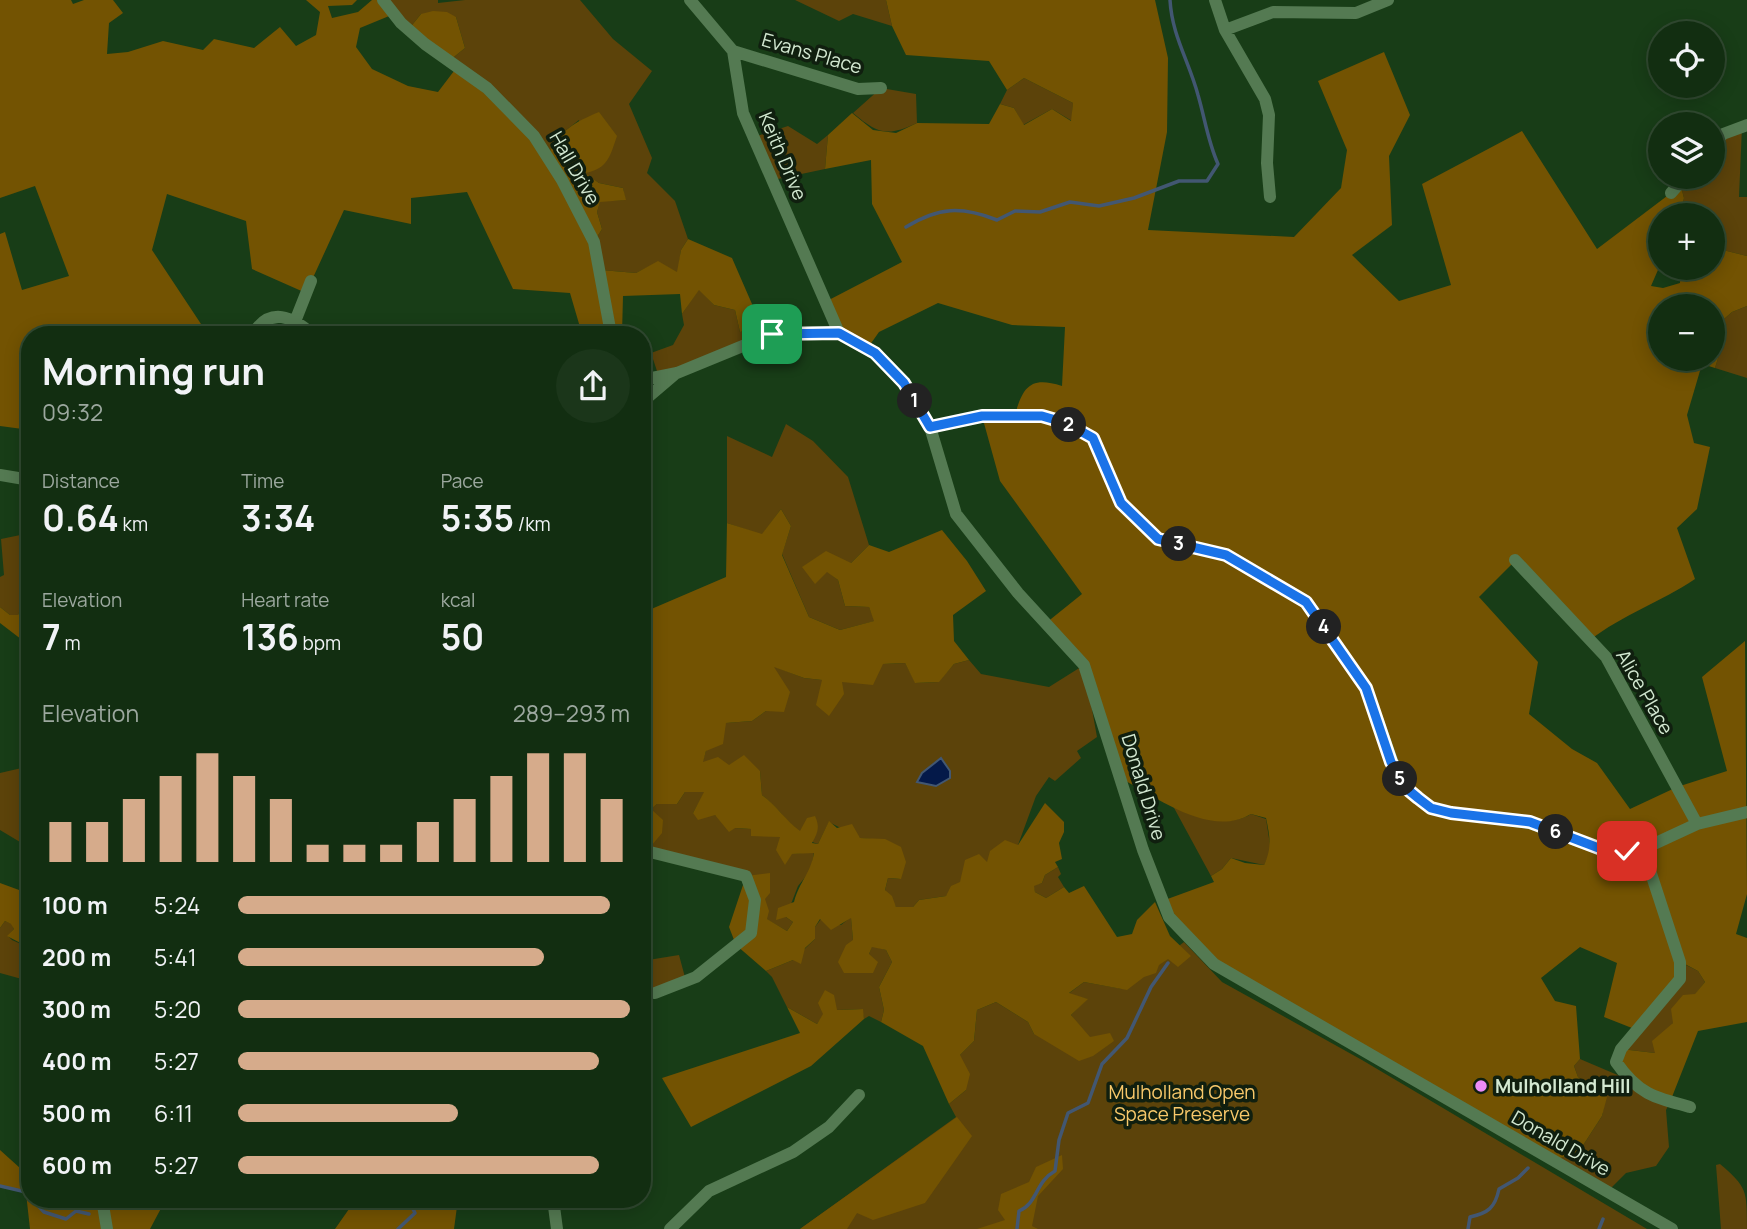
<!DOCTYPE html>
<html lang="en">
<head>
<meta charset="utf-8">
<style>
	body { margin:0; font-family:Manrope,sans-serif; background:#1b361a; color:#f1f3f6; height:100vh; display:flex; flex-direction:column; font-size:26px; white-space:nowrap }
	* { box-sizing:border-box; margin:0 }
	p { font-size:23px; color:#9ca89f }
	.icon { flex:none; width:38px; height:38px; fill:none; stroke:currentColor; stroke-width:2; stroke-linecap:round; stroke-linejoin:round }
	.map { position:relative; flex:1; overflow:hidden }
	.sheet { position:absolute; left:21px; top:326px; width:630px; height:882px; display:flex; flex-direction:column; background:#122e11; border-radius:28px; box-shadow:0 4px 18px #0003,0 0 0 2px #314a31 }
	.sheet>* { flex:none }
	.controls { position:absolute; left:1648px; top:21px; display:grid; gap:14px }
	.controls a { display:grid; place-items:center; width:77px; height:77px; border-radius:50%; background:#122e11; box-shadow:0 4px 18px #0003,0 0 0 2px #314a31; font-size:35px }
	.pin { position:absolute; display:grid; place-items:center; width:60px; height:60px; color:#fff; margin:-30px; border-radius:14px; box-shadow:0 4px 10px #0006 }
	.km { position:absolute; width:35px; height:35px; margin:-18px; border-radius:50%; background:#222; color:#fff; font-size:19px; line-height:35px; text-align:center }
	.round { display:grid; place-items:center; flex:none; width:74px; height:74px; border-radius:37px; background:#1b361a }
	.overview { display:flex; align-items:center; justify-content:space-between; height:119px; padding:0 21px }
	h1 { font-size:38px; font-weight:700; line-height:52px }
	.metrics { display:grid; grid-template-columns:repeat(3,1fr); gap:10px; height:119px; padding:7px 21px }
	.metrics div { display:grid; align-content:center }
	.metrics b { font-size:35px; font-weight:700 }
	.metrics small { font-size:19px; font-weight:400 }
	.metrics p { font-size:19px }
	.chart { height:196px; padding:14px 21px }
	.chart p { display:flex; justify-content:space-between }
	.chart svg { width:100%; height:126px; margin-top:7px; stroke:#d6ab8b; stroke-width:6 }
	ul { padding:0 21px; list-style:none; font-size:23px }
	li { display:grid; grid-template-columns:112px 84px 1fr; align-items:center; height:52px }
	li i { height:18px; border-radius:9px; background:#d6ab8b }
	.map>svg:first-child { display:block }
	.green { fill:#5c430a }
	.forest { fill:#735302; fill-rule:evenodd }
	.water { fill:#041949; stroke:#425772; stroke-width:2 }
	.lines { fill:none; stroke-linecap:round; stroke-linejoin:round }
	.stream { stroke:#425772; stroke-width:3.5 }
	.minor { stroke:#547a52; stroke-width:12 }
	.route-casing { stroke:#fff; stroke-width:14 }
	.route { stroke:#1a73e8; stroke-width:9 }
	.poi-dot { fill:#ed8cf9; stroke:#101f0f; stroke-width:2.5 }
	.labels { text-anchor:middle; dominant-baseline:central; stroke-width:7; stroke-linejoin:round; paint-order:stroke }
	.street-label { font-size:19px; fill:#d3e8d1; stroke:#101f0f }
	.poi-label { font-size:19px; font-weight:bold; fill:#d3e8d1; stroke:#101f0f; text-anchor:start }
	.park-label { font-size:19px; fill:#f8c86a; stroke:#101f0f }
</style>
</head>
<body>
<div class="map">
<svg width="1747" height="1229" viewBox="0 0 1747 1229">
	<rect width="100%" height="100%" fill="#183d17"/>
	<path class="green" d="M383 0H438V3L465 0H580L613 39 652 71 629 104 652 158 647 173 675 201 688 239 681 250 678 273 658 262 636 273 601 270 594 242 602 229 597 212 600 201 625 200 623 188 599 183 584 173 579 120 555 139 548 157 449 61 465 48 456 17 421 14 408 30Z
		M795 0H886L892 26 853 14 839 21Z
		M1024 78 1073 103 1072 121 1052 109 1023 125 1014 108 1000 104 1007 90Z
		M881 88 916 94 917 123C887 137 878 134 853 113Z
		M788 126 817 144 828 135 825 169 773 180 754 137Z
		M1742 127 1739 197H1747V256L1719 249 1713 251V215H1680L1684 198 1680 183 1685 177H1713V145Z
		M699 289 714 305 735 310 740 332 762 327 772 334 659 377 651 353 673 345 684 325 682 314Z
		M1747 306V378L1715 368 1723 342 1716 326 1732 312Z
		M786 424 813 441 848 477 869 545 851 563 827 571 838 580 845 606 869 607 875 621 840 630 809 617 782 554 791 526 781 509 762 535 727 523V436L772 457Z
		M30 533V598L24 601 18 615H10L0 607V577L4 575 1 539Z
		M969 660 981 674 1049 687 1084 665 1097 737 1077 751 1081 758 1055 781 1049 777 1036 796 1018 845 987 862 946 896 919 900 913 907H896L885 890 888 878 900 879 872 839 860 838 829 822 818 844C798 839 780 808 762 795L760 771 702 763 706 751 725 723 752 721 766 711 773 666 804 678 841 682 882 664 905 663 916 683 938 682 954 664Z
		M26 767 30 768V848L0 830V773Z
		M685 792H705L693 813 715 815 735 828 751 829V836H780L785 864 791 854 814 852 811 870 798 886 786 917 793 922 787 931 766 919 746 876 647 851 650 809 657 804H677Z
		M1173 806C1197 817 1228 828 1251 814L1266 819 1271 851 1264 865 1231 858 1222 869 1211 876Z
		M1058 867 1061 874 1058 877 1064 887 1046 898 1035 892 1033 885 1042 883 1045 875Z
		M851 917 853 940 869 954 872 946 886 950 892 962 879 987 884 1010 881 1022 869 1016 864 1019 862 1009 837 1010 824 1014 817 1024 787 1007 772 977 766 971 793 960 815 939V927L821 919 841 925Z
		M5 921 12 924 14 929 8 936 12 940 30 948V957L24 955 23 972 29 981 0 973V928Z
		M1184 942 1222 982 1362 1060 1647 1229H800L956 1117 949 1104 966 1090 958 1057 974 1041 977 1010 996 1002 1028 1022 1034 1034 1077 1024 1071 1015 1087 999 1068 994 1084 982 1123 989Z
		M679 955 686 981 655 993 642 1011V961Z
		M1680 962 1698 971 1705 982 1673 1023 1655 1053 1621 1049Z
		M1580 1059 1627 1079 1670 1102 1666 1110 1669 1147 1656 1166 1626 1173 1607 1192 1554 1161 1580 1150 1602 1116 1606 1096 1578 1077 1574 1066Z
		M1720 1164C1747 1187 1747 1190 1747 1229H1721L1716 1165Z"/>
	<path class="forest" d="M0 0H71L73 4 84 0H113L123 13 109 23 107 54 128 52 163 41 203 50 214 39 254 48 280 27 296 46 316 35 320 12 306 0H357L352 5 328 6 332 18 358 12 372 0H383L394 14 360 28 356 47 372 69 408 86 438 92 457 67 548 156C558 131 575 122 599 112L617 136C610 156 608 169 585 173L599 183 623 188 626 200 600 202 597 212 602 229 594 242 601 270 636 273 658 261 677 272 681 250 688 239 732 258 762 327 740 332 735 310 714 305 699 290 682 314 680 294 623 296 622 334H582L570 293 513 289 467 192 411 198V224L344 210 306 293 252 269 246 221 167 194 152 250 203 327 192 334H30V430L0 426V234L5 232 22 290 69 276 35 186 0 198Z
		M886 0H1155L1168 58 1167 132 1148 230 1294 237 1341 188 1347 150 1318 81 1384 52 1410 115 1389 156 1392 225 1352 255 1399 301 1451 285 1422 184 1522 131 1597 249 1671 193 1680 183 1684 198 1680 215H1661V263L1651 286 1663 288 1680 283 1681 268H1713V251L1719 249 1747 256V306L1732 312 1716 326 1723 342 1715 368 1702 364 1687 415 1694 443 1710 447 1697 509 1677 528 1695 579C1661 602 1622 615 1590 640L1516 560 1479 597 1538 662 1529 714 1572 749 1597 763 1630 809 1677 787 1727 771 1702 677 1745 641 1747 894 1736 934 1747 938V1022L1698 1031 1670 1102 1648 1096 1616 1062 1621 1049 1655 1053 1652 1041 1673 1023 1671 1009 1683 995 1695 994 1705 982 1698 971 1681 962 1680 979 1637 1030 1604 1017 1617 963 1580 947 1541 978 1555 1001 1576 1006 1580 1059 1574 1066 1578 1077 1607 1097 1602 1116 1580 1150 1554 1161 1214 964 1162 901 1214 882 1211 876 1222 869 1231 858 1245 863 1264 865C1272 848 1270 837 1266 818L1251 814C1211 838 1159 799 1122 779L1084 665 1046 623 1082 594 1000 481 982 416 1015 415C1023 386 1031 376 1062 386L1065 327 1012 325 938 303 879 332 867 349 839 333 825 302 902 262 872 204 871 160 825 169 828 135 852 113 873 130 896 133 917 123 989 124 1000 104 1014 108 1024 125 1052 109 1071 121 1073 103 1024 78 1007 90 989 61 906 55 892 26ZM1661 306H1713V359H1661Z
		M433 11 447 12 456 17 465 48 449 61 408 30 421 14Z
		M781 509 791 526 782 555 809 617 840 630 874 621 869 607 845 606 838 580 827 572 815 584 802 567 826 551 851 563 869 545 889 552 942 530 967 561 986 591 953 615 954 641 969 660 954 664 939 682 915 683 905 663 883 664 873 685 842 682 844 694 829 716 816 705 822 680 804 678 774 667 790 692 784 712 766 711 752 721 726 723 723 744 706 751 703 762 718 757 729 765 744 755 760 771 762 795C777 806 786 821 800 831L807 818 815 816C820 827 818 833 812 843L818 844 829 821 837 828 852 824 860 838 885 839 901 847 906 862 901 879 888 878 885 890 892 896 896 907H913L919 900 946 896 951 886 960 882 965 860 979 854 987 862 990 851 1005 840 1018 845 1045 803 1064 822V832L1059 843 1062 859 1055 862 1058 867 1045 875 1042 883 1034 886 1035 892 1046 898 1064 887 1069 893 1084 886 1117 937 1132 934 1137 920 1155 902 1170 936 1191 956 1178 967 1168 959 1159 965 1156 973 1144 977 1127 990 1084 982 1069 993 1088 999 1071 1015 1090 1037 1110 1033 1114 1041 1093 1056 1079 1061 1034 1034 1028 1022 996 1002 977 1010 974 1041 960 1055 970 1074 966 1090 949 1104 923 1046 881 1022 884 1010 879 987 892 962 886 950 872 947 869 954 878 962 873 973H844L838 962 846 945 853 940 851 918 831 930 820 919 815 927V939L805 948 801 964 793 960 766 971 736 945 729 927 746 876 770 873V893L765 899 769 911 767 919 787 931 793 922 786 917 776 920 778 908 794 902C800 880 810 875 814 853L792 854 785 865 776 850 780 837 751 836V829L735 828 729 832 715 815 698 820 693 813 704 792H685L677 804H657L651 809 663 820 662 833 647 851 642 850V613L726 577 727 523 762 534Z
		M30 598V646L0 623V607L10 615H18L24 601Z
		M0 883 30 894V948L7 936 14 929 11 924 5 921 0 928Z
		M825 990 834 995 837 1010 863 1009 864 1019 811 1066 691 1127 662 1078 800 1033 787 1007 817 1024 823 1014 818 1003Z
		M957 1117 972 1136 925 1203 873 1220 857 1213 847 1229H800Z
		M0 1150 30 1177V1199L112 1205 121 1199H166L150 1229H30L26 1193 0 1187Z
		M1062 1155 1063 1169 1038 1196 1032 1226 1038 1229H977L1005 1220 998 1210 1001 1194 1029 1182 1036 1167Z
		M356 1199H458L454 1229H335Z"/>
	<path class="water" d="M941 758 950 771V778L936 786 917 782 922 773Z"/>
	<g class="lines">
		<path class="stream" d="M906 227C939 207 961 206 997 220L1015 211 1040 212 1070 202 1099 206 1134 198 1179 181H1207L1218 164C1208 142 1205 119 1198 95 1189 61 1172 36 1170 0
			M0 1186 26 1192 30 1197
			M32 1199 44 1212 66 1219 76 1211 89 1214
			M398 1229 415 1213 408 1199
			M1017 1229 1019 1211C1038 1203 1035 1182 1055 1171L1059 1140 1068 1113 1088 1103 1102 1064 1127 1038 1151 987 1168 963
			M1468 1229 1470 1217C1488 1213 1495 1208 1499 1189L1518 1178 1528 1168
			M1599 1229 1603 1219"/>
		<path class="minor" d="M383 0 401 23 425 44 487 88 534 136 562 180 594 242 611 334
			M690 0 733 51 743 113 839 333
			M1215 0 1225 30 1265 99 1269 115 1267 163 1270 197
			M1225 30 1273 12 1356 13 1388 0
			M733 51 858 89 881 88
			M1713 145 1723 134 1747 125
			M1671 193 1685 177
			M296 319 311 281
			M253 334C270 306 293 317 312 334
			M642 380 677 373 772 334 839 333 875 353 904 383 930 427 956 514 1018 593 1084 665 1143 850 1169 917 1214 964 1672 1229
			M647 398 674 375
			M930 427 982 416H1042L1066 423 1093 438 1121 503 1158 539 1226 555 1306 602 1366 688 1398 777 1406 788 1431 808 1451 813 1530 823 1603 850 1627 851 1643 849 1697 824 1747 812
			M0 475 30 480
			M1515 560 1606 657 1697 824
			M1643 849 1680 962V979L1621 1049 1616 1062C1638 1094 1655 1098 1690 1107
			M642 850 746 876 755 900 751 933 696 977 655 993
			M27 1043 30 1047
			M102 1199 107 1229
			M553 1199 557 1229
			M670 1229 709 1191 793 1152 829 1127 859 1095"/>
	</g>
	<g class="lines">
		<defs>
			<path id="route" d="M772 334 839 333 875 353 904 383 930 427 982 416H1042L1066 423 1093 438 1121 503 1158 539 1226 555 1306 602 1366 688 1391 762 1406 788 1418 798 1431 808 1451 813 1530 822 1604 850 1627 851"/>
		</defs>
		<use href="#route" class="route-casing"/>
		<use href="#route" class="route"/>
	</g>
	<circle class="poi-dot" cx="1481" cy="1086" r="7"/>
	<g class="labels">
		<g class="street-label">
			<text transform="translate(812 53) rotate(16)">Evans Place</text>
			<text transform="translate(783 156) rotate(67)">Keith Drive</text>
			<text transform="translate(575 168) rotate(60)">Hall Drive</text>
			<text transform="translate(1645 692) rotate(60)">Alice Place</text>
			<text transform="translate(1144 787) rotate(73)">Donald Drive</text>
			<text transform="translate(1561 1143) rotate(30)">Donald Drive</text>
		</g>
		<g class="poi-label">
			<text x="1495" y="1086">Mulholland Hill</text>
		</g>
		<g class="park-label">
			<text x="1182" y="1092">Mulholland Open<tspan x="1182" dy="22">Space Preserve</tspan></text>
		</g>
	</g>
</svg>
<div class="controls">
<a><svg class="icon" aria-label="locate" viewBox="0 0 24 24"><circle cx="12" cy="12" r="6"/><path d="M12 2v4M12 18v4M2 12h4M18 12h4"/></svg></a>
<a><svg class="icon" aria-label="layers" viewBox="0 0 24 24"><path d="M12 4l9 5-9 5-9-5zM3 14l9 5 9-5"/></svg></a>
<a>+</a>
<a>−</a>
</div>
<div class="pin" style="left:772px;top:334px;background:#1e9e55"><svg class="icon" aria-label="arrive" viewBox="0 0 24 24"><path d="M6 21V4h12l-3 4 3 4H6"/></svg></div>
<div class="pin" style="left:1627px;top:851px;background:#d93025"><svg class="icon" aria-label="check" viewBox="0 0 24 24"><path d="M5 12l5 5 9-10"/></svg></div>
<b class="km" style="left:915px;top:401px">1</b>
<b class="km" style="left:1069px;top:425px">2</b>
<b class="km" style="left:1179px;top:544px">3</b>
<b class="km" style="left:1324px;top:627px">4</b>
<b class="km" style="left:1400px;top:779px">5</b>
<b class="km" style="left:1556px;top:832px">6</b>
<section class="sheet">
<div class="overview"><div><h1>Morning run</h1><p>09:32</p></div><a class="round"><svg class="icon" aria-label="share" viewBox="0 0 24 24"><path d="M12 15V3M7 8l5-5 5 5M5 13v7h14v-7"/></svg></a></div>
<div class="metrics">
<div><p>Distance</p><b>0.64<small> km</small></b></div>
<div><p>Time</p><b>3:34</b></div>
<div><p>Pace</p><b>5:35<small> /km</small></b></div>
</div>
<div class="metrics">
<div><p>Elevation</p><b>7<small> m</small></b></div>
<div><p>Heart rate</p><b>136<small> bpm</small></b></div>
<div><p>kcal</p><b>50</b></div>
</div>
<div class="chart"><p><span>Elevation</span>289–293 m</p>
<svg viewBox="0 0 160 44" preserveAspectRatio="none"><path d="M5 44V30M15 44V30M25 44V22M35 44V14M45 44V6M55 44V14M65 44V22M75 44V38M85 44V38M95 44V38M105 44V30M115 44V22M125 44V14M135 44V6M145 44V6M155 44V22"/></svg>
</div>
<ul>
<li><b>100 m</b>5:24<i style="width:95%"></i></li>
<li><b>200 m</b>5:41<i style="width:78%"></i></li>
<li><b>300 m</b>5:20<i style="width:100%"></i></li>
<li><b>400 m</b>5:27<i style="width:92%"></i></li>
<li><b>500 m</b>6:11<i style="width:56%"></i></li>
<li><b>600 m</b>5:27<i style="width:92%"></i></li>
</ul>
</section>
</div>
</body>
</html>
